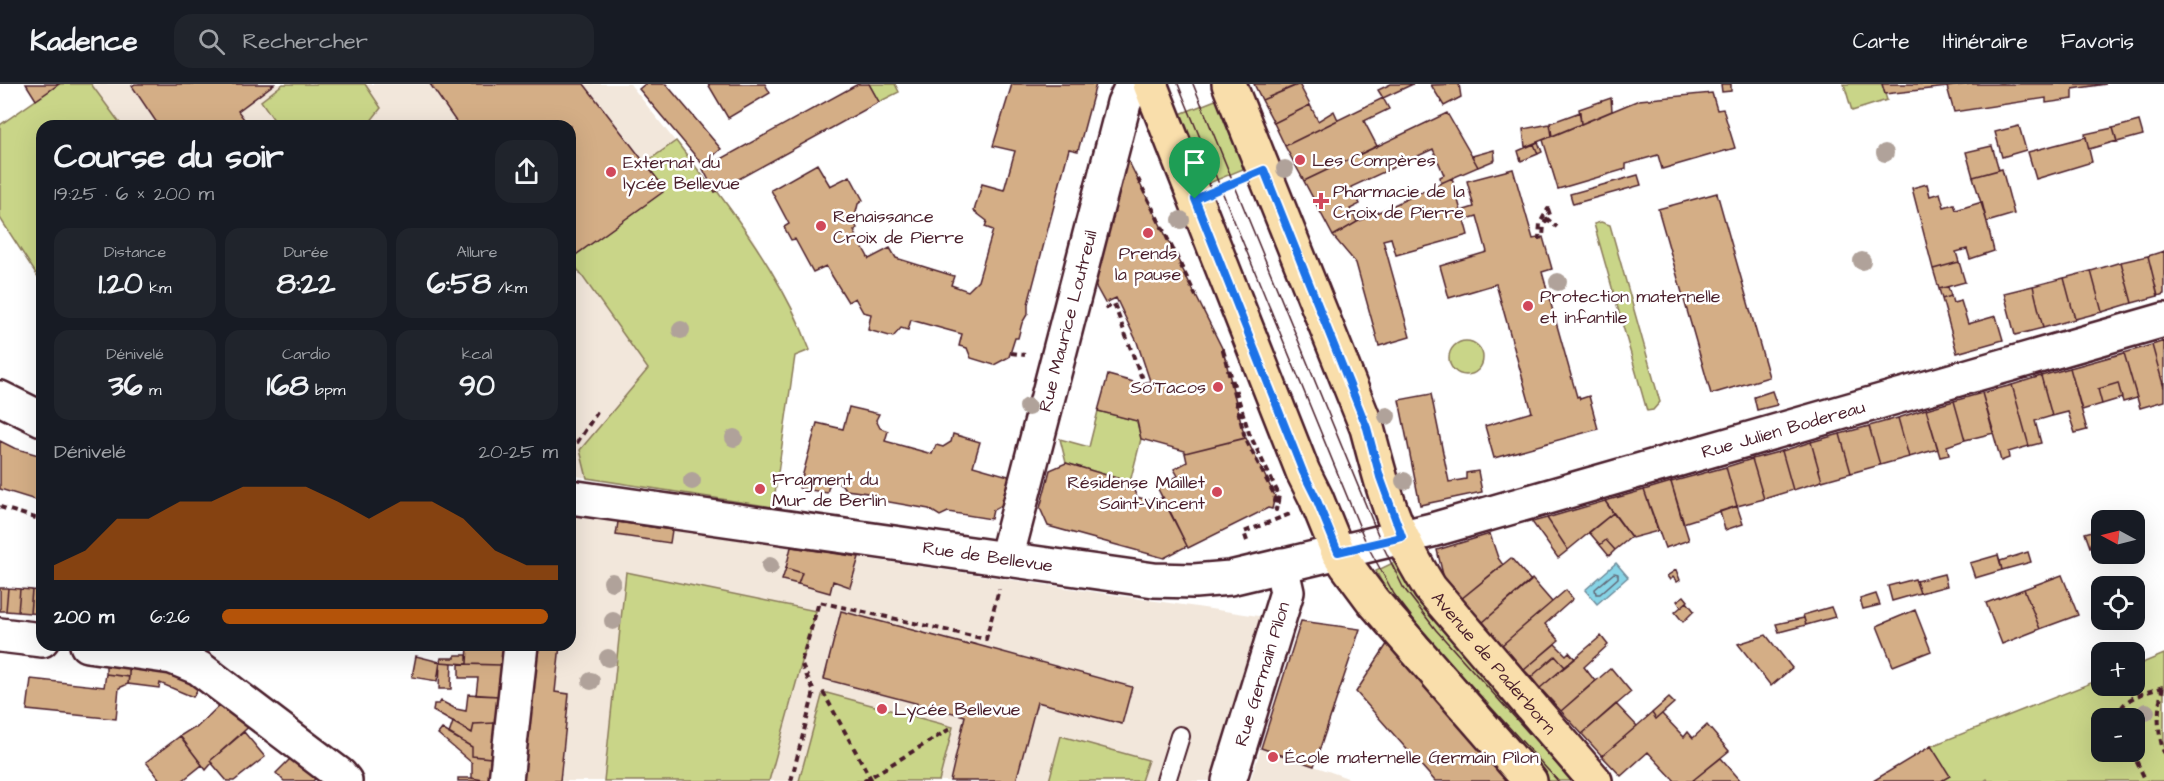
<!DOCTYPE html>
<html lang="fr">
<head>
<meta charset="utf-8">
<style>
	body { margin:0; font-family:"Architects Daughter",sans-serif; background:#20242c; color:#f1f3f6; height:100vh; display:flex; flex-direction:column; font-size:22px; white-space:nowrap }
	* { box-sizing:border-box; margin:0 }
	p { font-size:20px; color:#9ea1a6 }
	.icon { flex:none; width:33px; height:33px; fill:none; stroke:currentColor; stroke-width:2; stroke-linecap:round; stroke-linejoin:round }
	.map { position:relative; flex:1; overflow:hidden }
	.panel { position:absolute; left:36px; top:36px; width:540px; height:531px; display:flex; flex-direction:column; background:#171b24; border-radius:18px; box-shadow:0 6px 24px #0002 }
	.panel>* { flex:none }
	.needle { width:39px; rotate:277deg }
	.fabs { position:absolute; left:2091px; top:426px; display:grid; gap:12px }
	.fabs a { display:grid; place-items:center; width:54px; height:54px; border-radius:12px; background:#171b24; box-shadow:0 6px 24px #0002; font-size:30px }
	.pin { position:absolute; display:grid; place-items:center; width:51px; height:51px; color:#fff; margin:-62px -26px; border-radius:50% 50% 50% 0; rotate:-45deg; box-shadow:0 0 6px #0007 }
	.pin .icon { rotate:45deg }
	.round { display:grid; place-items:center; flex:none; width:63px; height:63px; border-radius:18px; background:#20242c }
	.summary { display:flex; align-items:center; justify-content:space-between; height:102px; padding:0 18px }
	h1 { font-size:33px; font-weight:700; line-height:45px }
	.figures { display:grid; grid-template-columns:repeat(3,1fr); gap:9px; height:102px; padding:6px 18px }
	.figures div { display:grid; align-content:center; border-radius:15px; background:#20242c; text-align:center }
	.figures b { font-size:30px; font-weight:700 }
	.figures small { font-size:16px; font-weight:400 }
	.figures p { font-size:16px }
	.chart { height:168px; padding:12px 18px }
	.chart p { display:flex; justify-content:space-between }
	.chart svg { width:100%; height:108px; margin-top:6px; fill:#b45309; opacity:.7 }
	ul { padding:0 18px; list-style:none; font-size:20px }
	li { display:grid; grid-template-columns:96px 72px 1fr; align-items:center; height:45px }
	li i { height:15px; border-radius:8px; background:#b45309 }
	header { display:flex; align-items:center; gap:36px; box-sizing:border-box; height:84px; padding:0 30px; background:#171b24; border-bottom:2px solid #363941 }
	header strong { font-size:28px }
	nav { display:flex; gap:33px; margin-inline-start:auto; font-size:21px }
	.search { width:420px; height:54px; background:#20242c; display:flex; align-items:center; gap:15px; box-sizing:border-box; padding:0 21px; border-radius:18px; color:#9ea1a6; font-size:22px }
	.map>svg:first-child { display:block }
	.built { fill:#f2e7db }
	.green { fill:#c9d588; stroke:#8a7a5a; stroke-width:1.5; fill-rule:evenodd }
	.water { fill:#87d4e6; stroke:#6f8c9b; stroke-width:1.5 }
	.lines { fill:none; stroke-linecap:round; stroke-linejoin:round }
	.shore { stroke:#626776; stroke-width:1.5 }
	.building { fill:#d4ae86; stroke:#4a1f2b; stroke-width:1.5 }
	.service-casing { stroke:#4a1f2b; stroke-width:22 }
	.minor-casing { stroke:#4a1f2b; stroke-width:38 }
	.primary-casing { stroke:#4a1f2b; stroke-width:38 }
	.path { stroke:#4a1f2b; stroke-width:4; stroke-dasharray:6 4.5; stroke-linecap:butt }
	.service { stroke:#fff; stroke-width:18 }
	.minor { stroke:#fff; stroke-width:33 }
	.primary { stroke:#f9deab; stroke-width:33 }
	.tram { stroke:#4a1f2b; stroke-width:1.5 }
	.tree { fill:#b0a29a }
	.route-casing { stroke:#fff; stroke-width:12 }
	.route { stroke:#1a73e8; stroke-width:8 }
	.poi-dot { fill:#d1495b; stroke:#fff; stroke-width:2 }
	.labels { text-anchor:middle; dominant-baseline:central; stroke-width:5; stroke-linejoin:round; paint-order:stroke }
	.poi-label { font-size:18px; fill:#4a1f2b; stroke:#fff; text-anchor:start }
	.street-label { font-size:18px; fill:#4a1f2b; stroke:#fff }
</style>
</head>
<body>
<header>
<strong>Kadence</strong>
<div class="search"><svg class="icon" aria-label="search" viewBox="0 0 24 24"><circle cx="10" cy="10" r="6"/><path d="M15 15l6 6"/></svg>Rechercher</div>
<nav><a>Carte</a><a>Itinéraire</a><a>Favoris</a></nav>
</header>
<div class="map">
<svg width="2164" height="697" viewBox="0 0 2164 697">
	<rect width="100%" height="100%" fill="#fff"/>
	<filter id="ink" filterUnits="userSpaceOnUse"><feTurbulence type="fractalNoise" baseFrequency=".0167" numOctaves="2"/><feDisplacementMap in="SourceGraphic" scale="12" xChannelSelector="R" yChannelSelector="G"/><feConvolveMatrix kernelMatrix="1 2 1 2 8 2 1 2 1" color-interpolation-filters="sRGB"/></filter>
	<g filter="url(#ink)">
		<path class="built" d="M91 0H630L715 108 717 107 753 155 796 230 810 266 795 272 773 423 570 391V42H122Z
			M570 431 1265 533 1215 697H519L534 561H570Z
			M1261 664 1314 682 1356 697H1250Z"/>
		<path class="green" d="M59 0H91L122 42H42V199L0 134V41Z
			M283 0H365L381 24 367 42H278L261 17Z
			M869 0H895L899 8 879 18Z
			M1844 0H1882L1887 16 1852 27Z
			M1218 15 1231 53 1248 83 1202 102 1175 32Z
			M676 57 715 108 717 107C754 157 788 208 810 266L795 272 773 423 587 394 580 366 648 285 570 175 662 108 658 96 645 79Z
			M1601 138 1610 141 1660 318 1653 326 1647 327 1594 140Z
			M1449 274a17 17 0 1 1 34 0a17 17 0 1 1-34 0Z
			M1098 327 1137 337 1141 355 1130 398 1066 379 1060 355 1089 363Z
			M1397 477 1581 697H1549L1488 630 1389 512 1376 487Z
			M626 488 816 527 769 697H604Z
			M2164 570V697H1988L1987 695 1984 697H1941L1949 692 1931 662 2101 595 2102 602H2134L2135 582ZM2102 634H2134V668H2102Z
			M823 608 953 643 939 697H799Z
			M1061 652 1148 676 1141 697H1049Z"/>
		<path class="water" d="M1616 479 1628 493 1597 520 1585 506Z"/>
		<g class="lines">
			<path class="shore" d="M1614 489 1618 490V494L1600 510H1596L1595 505Z"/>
		</g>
		<path class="building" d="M26 0H59L36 16Z
			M135 0H274L238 27 249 42H159L132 2Z
			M430 0H584L658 96 663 108 570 175V42H459Z
			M645 0H666L721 65 703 81 639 5Z
			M708 0H765L770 9 728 34Z
			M858 0H869L879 18 715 108 703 85Z
			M1012 0H1096L1078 67 1069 65 1028 220V229L1022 239 1018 254H1015L1009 273 994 281 971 274 967 264 959 262 962 250 911 236 908 246 901 244 893 253 868 246 871 230 863 228 855 214 848 218 826 182 813 188 795 155 791 156 784 143 789 140 771 106 817 80 830 102 850 92 863 116 858 120 854 137 857 144 854 147 869 175 890 164 896 174 954 192 951 201 968 207 978 197 993 146 985 143 987 137 974 127 982 100 1004 106 1015 67 993 62Z
			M1254 0H1300L1262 16Z
			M1299 0 1310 21 1274 39 1262 16Z
			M1391 0H1413L1383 14 1378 6Z
			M1459 0 1461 13 1444 22 1431 1Z
			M1721 0H1731V7L1722 8Z
			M1882 0H1947V3L1885 10Z
			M1971 0H2106L2073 5V15L2046 19V14L1954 28 1947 3Z
			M1712 9 1717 26 1723 25 1735 64 1662 85 1658 71 1626 80V85L1558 105 1543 56 1639 16Z
			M1383 14 1389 25 1364 37 1377 62 1304 97 1285 62Z
			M1611 14 1612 27 1581 40 1579 25Z
			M1310 21 1318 37 1334 27 1338 36 1285 62 1274 39Z
			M1580 28 1581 40 1552 52 1550 39Z
			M1447 29 1478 83 1441 99 1440 93 1444 91 1433 65 1351 103 1360 120 1350 125 1357 138 1333 152 1304 97Z
			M2139 37 2143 51 2117 58 2113 44Z
			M1550 40 1552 52 1525 63 1523 45Z
			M2019 42 2026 66 2002 73 1995 48Z
			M2113 44 2117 57 2089 65 2085 50Z
			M2086 53 2092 78 2036 95 2028 68Z
			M1538 58 1542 68 1538 70 1534 60Z
			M1534 60 1538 70 1521 77 1518 67Z
			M1992 62 1999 86 1973 93 1966 68Z
			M1494 66 1495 76 1478 83 1472 72Z
			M1125 70 1223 266 1245 354 1185 369V367L1141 355 1137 337 1098 327 1108 291 1141 300 1150 297 1137 258 1116 214 1105 219 1095 201 1100 181 1095 179Z
			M1513 85 1533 155 1543 153 1552 185 1542 188 1577 313 1579 312 1580 315 1589 312 1598 345 1494 374 1485 342 1532 328 1496 200 1449 214 1440 182 1487 168 1477 132 1464 136 1468 151 1396 171 1391 154 1383 156 1410 253 1379 262 1356 179 1333 152 1357 138 1452 94 1461 127 1474 123 1467 97Z
			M2002 85 2014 130 1987 138 1973 93Z
			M1638 91 1641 101 1573 120 1570 110Z
			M1927 100 1930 112 1940 109 1944 123 1954 120 1956 126 1982 118 1994 167 1970 175 1967 165 1956 168 1959 178 1933 185 1912 104Z
			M1717 109 1769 293 1711 310 1658 125Z
			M2164 167V210L2158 212 2148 172Z
			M2148 172 2158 212 2132 219 2121 178Z
			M1959 178 1965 198 1939 205 1933 185Z
			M2121 178 2132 219 2102 228 2091 187Z
			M2091 187 2102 228 2075 235 2064 194Z
			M2064 194 2075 235 2043 244 2033 202Z
			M2033 202 2043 244 2015 251 2004 209Z
			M1948 203 1951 212 1942 215 1939 205Z
			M1951 212 1953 219 1961 217 1968 240 1996 232 2003 256 1957 269 1942 215Z
			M2164 257V304L2152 261Z
			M2152 261 2164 304V317L2140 324 2124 269Z
			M2124 269 2137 314 2123 318 2118 299 2098 305 2102 320 2082 326 2070 284Z
			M2070 284 2087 346 2075 349 2068 328 2052 332 2041 292Z
			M2041 292 2052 332 2035 337 2041 359 2029 362 2012 301Z
			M2118 299 2122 314 2102 320 2098 305Z
			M2012 301 2029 362 2008 368 2009 374 2001 377 1982 309Z
			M1772 307 1777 321 1757 326 1754 313Z
			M1982 309 1994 349 1965 356 1954 317Z
			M1431 310 1449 398 1466 395V389L1478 387 1482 408 1420 421 1399 316Z
			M1954 317 1965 356 1947 362 1949 371 1940 373 1926 325Z
			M849 323 879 330 876 336 880 344 888 347 885 357 932 370 936 361 943 363 951 358 953 350 980 358 973 382 1012 393 1006 419 993 426 991 435 948 428 940 432 929 425 866 414 867 409 846 406 841 400 830 398 827 409 799 404 817 339 843 345Z
			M1926 325 1938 365 1909 373 1898 334Z
			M1898 334 1909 373 1880 381 1869 342Z
			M1869 342 1880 381 1851 389 1840 350Z
			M1840 350 1851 389 1822 397 1811 358Z
			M1246 354 1275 412 1272 425 1268 424 1188 464 1157 403 1178 392 1174 385 1187 378 1185 369Z
			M0 357 14 364 42 372V418L0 405Z
			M1811 358 1822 397 1793 406 1782 367Z
			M1782 367 1793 406 1764 415 1752 375Z
			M1752 375 1764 415 1737 422 1726 383Z
			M1066 379 1130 398 1137 413 1155 418 1163 413 1187 462 1164 474 1048 442 1040 424 1050 386Z
			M1726 383 1737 422 1683 439 1671 398Z
			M1671 398 1689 456 1665 464 1644 406Z
			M1644 406 1658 447 1632 454 1605 417Z
			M1605 417 1613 429 1568 466 1547 434Z
			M1737 422 1743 440 1725 446 1720 428Z
			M1613 429 1631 453 1615 466 1606 456 1600 461 1589 448Z
			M1547 434 1568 466 1558 474 1532 438Z
			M618 438 672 446 670 459 616 451Z
			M2098 442H2102V460L2090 463 2085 449 2099 445Z
			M1490 450 1498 474 1503 481 1461 515 1444 495 1437 466Z
			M1606 456 1615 466 1609 472 1600 461Z
			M791 463 859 473 850 503 833 497 830 509 798 500 802 489 786 484Z
			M2028 468 2031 478 2002 486 2000 477Z
			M1998 471 2002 486 1975 494 1970 479Z
			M1511 474 1531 497 1483 538 1461 515Z
			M786 484 802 489 798 500 782 496Z
			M1676 486 1680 496 1677 498 1673 493 1670 496 1667 492Z
			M1944 490 1947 502 1920 509 1916 497Z
			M2062 491 2078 531 2040 545 2024 505Z
			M1532 495 1552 518 1502 561 1483 538Z
			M1915 495 1920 509 1892 517 1888 502Z
			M0 504H8L6 527H0Z
			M8 504 20 505 18 528 6 527Z
			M20 505 32 506 30 529 18 528Z
			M2024 505 2040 545 2002 560 1986 519Z
			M32 506 42 507V530L30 529Z
			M1566 506 1573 515 1545 540 1559 556 1524 586 1502 561Z
			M1876 510 1880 521 1863 525 1860 515Z
			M1684 512 1688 517 1681 523 1677 517Z
			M1687 518 1694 527 1683 538 1675 528Z
			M1831 523 1835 533 1806 541 1803 531Z
			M1915 526 1931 567 1893 582 1877 542Z
			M841 527 969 561 970 559 1132 603 1122 640 1037 618 1016 697H950L965 632 824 595Z
			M1804 534 1806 541 1779 548 1776 540Z
			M1301 537 1360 545 1314 682 1261 664Z
			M1766 551 1792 584 1771 602 1738 560Z
			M1601 552 1608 561 1584 583 1595 597 1561 627 1540 604Z
			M1391 554 1511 697H1435L1356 608Z
			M1555 560 1566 571 1569 568 1575 575 1565 583 1555 572 1531 593 1524 586Z
			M468 561H503L501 581 467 580Z
			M534 561H560L555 608 569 610 560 697H519Z
			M455 571H467V580L440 578 441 574H455Z
			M416 572 440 578 437 597 412 593Z
			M1555 572 1565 583 1540 604 1531 593Z
			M440 578 452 579 451 605H439Z
			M130 580 169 585 201 599 193 613 160 599 159 604 128 600Z
			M459 580 501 581 498 612 476 611 478 594H459Z
			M106 581 129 583V593L106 590Z
			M1611 584 1631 608 1582 650 1561 627Z
			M106 590 129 593 128 600 119 604 116 635 27 626 31 595 104 603Z
			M468 610 498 612 495 639 474 640 472 649 433 627 434 620H439L441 617 456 625 466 627Z
			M1669 614 1674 619 1656 635 1652 629Z
			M225 616 253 639 210 677 212 679 206 686 180 652 194 643 196 644Z
			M1616 620 1637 642 1602 672 1582 650Z
			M1652 629 1656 635 1662 630 1684 653 1688 648 1693 654 1707 641 1729 667 1692 697H1675L1648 668 1621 692 1602 672Z
			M453 638 472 649 474 640 495 639 491 674 472 672V663L449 650Z
			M442 645 472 663V672L491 674 489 697 472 694V679L438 650Z
			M244 648 265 673 234 697H227L210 677Z
			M180 652 202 681 182 697H161L146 678Z
			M1931 662 1950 692 1941 697H1873Z
			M293 672 316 694 313 697H284L276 689Z
			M1721 674 1741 697H1692Z
			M458 694H472L488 697H458Z"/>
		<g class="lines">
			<defs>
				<path id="service" d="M1166 697 1180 652"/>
				<g id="minor">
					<path d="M0 314 42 335"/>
					<path id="s1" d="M570 413 1154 496 1194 497 1230 494 1432 446 2164 236"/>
					<path id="s2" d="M1006 475 1124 19 1133 0"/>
					<path d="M0 551 42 556"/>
					<path d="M87 561 172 573 199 584 340 691 345 697"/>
					<path d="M506 697 521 561"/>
					<path id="s3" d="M1229 697 1287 508 1281 481"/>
				</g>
				<g id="primary">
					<path d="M1150 0 1303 388 1316 414 1338 468 1347 482 1373 517 1530 697"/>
					<path id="s4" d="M1229 0 1367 344C1377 381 1386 420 1403 455 1411 472 1420 488 1430 504L1595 697"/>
				</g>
			</defs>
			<use href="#service" class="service-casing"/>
			<use href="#minor" class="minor-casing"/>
			<use href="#primary" class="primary-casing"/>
			<path class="path" d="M1138 95 1196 212
				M1548 125 1550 131 1544 140 1543 153 1539 154 1540 139Z
				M1546 134 1557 143
				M1105 225 1114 220 1141 292 1147 290
				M1223 266 1249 349 1279 411 1276 426 1274 417 1275 412 1245 354Z
				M1011 269 1025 271
				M571 368 598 327
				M1274 417 1283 419
				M0 423 42 436
				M1247 457 1244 448 1290 430
				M2163 603C2157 624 2157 647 2164 669
				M823 608 872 697
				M2118 634C2120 613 2146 609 2163 603
				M2132 668 2146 697
				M791 697 814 608 801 579 819 518 986 555 999 505
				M864 697 953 643"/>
			<use href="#service" class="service"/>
			<use href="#minor" class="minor"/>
			<use href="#primary" class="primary"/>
			<path class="tram" d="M1178 0 1367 461 1394 510 1427 553 1558 697
				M1193 0 1381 458 1403 503 1436 546 1572 697"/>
		</g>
		<g class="tree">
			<circle cx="1885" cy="69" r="9"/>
			<circle cx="1285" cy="85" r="9"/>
			<circle cx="1181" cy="136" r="9"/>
			<circle cx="1862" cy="177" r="9"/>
			<circle cx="1558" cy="198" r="9"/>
			<circle cx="681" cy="246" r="9"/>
			<circle cx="1028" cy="323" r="9"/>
			<circle cx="1387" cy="332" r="9"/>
			<circle cx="734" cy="354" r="9"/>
			<circle cx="692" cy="397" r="9"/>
			<circle cx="1404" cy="397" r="9"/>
			<circle cx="770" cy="482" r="9"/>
			<circle cx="612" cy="498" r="9"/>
			<circle cx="613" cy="537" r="9"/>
			<circle cx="608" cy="574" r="9"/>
			<circle cx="591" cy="597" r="9"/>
			<circle cx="2146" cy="628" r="9"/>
		</g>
	</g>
	<g class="lines" filter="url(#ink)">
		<defs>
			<path id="route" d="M1264 86 1367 344 1380 393 1402 453 1338 468 1316 414 1303 388 1195 115Z"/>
		</defs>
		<use href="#route" class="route-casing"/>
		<use href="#route" class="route"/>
	</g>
	<g class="poi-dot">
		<circle cx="1300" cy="76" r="6"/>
		<circle cx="611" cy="88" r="6"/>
		<path d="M1318 108h6v6h6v6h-6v6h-6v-6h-6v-6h6z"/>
		<circle cx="821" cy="142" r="6"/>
		<circle cx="1148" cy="149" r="6"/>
		<circle cx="1528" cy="222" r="6"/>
		<circle cx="1218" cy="303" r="6"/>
		<circle cx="760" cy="405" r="6"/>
		<circle cx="1217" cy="408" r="6"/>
		<circle cx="882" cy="625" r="6"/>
		<circle cx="1273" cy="673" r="6"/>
	</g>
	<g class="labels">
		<g class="poi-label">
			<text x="1312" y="76">Les Compères</text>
			<text x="623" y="78">Externat du<tspan x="623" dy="21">lycée Bellevue</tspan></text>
			<text x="1333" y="107">Pharmacie de la<tspan x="1333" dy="21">Croix de Pierre</tspan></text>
			<text x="833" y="132">Renaissance<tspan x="833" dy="21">Croix de Pierre</tspan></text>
			<text x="1148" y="169" text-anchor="middle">Prends<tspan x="1148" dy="21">la pause</tspan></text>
			<text x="1540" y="212">Protection maternelle<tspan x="1540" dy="21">et infantile</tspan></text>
			<text x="1206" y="303" text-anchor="end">So'Tacos</text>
			<text x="772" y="395">Fragment du<tspan x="772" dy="21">Mur de Berlin</tspan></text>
			<text x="1205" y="398" text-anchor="end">Résidense Maillet<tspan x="1205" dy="21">Saint-Vincent</tspan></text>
			<text x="894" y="625">Lycée Bellevue</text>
			<text x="1285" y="673">École maternelle Germain Pilon</text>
		</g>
		<g class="street-label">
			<text stroke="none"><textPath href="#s2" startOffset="246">Rue Maurice Loutreuil</textPath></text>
			<text stroke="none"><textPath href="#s1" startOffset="1239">Rue Julien Bodereau</textPath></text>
			<text stroke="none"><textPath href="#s1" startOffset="422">Rue de Bellevue</textPath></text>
			<text stroke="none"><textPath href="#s4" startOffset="642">Avenue de Paderborn</textPath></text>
			<text stroke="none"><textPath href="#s3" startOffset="112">Rue Germain Pilon</textPath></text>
		</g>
	</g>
</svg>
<div class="fabs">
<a><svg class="needle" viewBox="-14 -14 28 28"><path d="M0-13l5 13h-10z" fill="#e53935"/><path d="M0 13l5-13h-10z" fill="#9ea1a6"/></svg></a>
<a><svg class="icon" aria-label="locate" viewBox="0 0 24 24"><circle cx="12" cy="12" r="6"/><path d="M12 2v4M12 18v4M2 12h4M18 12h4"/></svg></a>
<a>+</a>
<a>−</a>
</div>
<div class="pin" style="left:1195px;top:115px;background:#1e9e55"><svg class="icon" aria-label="arrive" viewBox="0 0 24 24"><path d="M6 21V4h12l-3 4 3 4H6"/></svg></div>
<section class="panel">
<div class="summary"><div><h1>Course du soir</h1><p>19:25 · 6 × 200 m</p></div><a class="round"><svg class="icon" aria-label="share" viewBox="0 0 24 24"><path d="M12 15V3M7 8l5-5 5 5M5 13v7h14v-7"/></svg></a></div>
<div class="figures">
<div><p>Distance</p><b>1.20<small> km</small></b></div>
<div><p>Durée</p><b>8:22</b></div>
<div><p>Allure</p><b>6:58<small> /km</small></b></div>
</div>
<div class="figures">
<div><p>Dénivelé</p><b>36<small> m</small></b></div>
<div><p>Cardio</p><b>168<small> bpm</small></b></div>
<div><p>kcal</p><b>90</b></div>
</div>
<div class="chart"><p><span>Dénivelé</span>20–25 m</p>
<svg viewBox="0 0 160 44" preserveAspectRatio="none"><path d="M0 44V38L10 32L20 19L30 19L40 12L50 12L60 6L70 6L80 6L90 12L100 19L110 12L120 12L130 19L140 32L150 38L160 38V44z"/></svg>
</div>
<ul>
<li><b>200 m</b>6:26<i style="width:97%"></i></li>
</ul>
</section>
</div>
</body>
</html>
